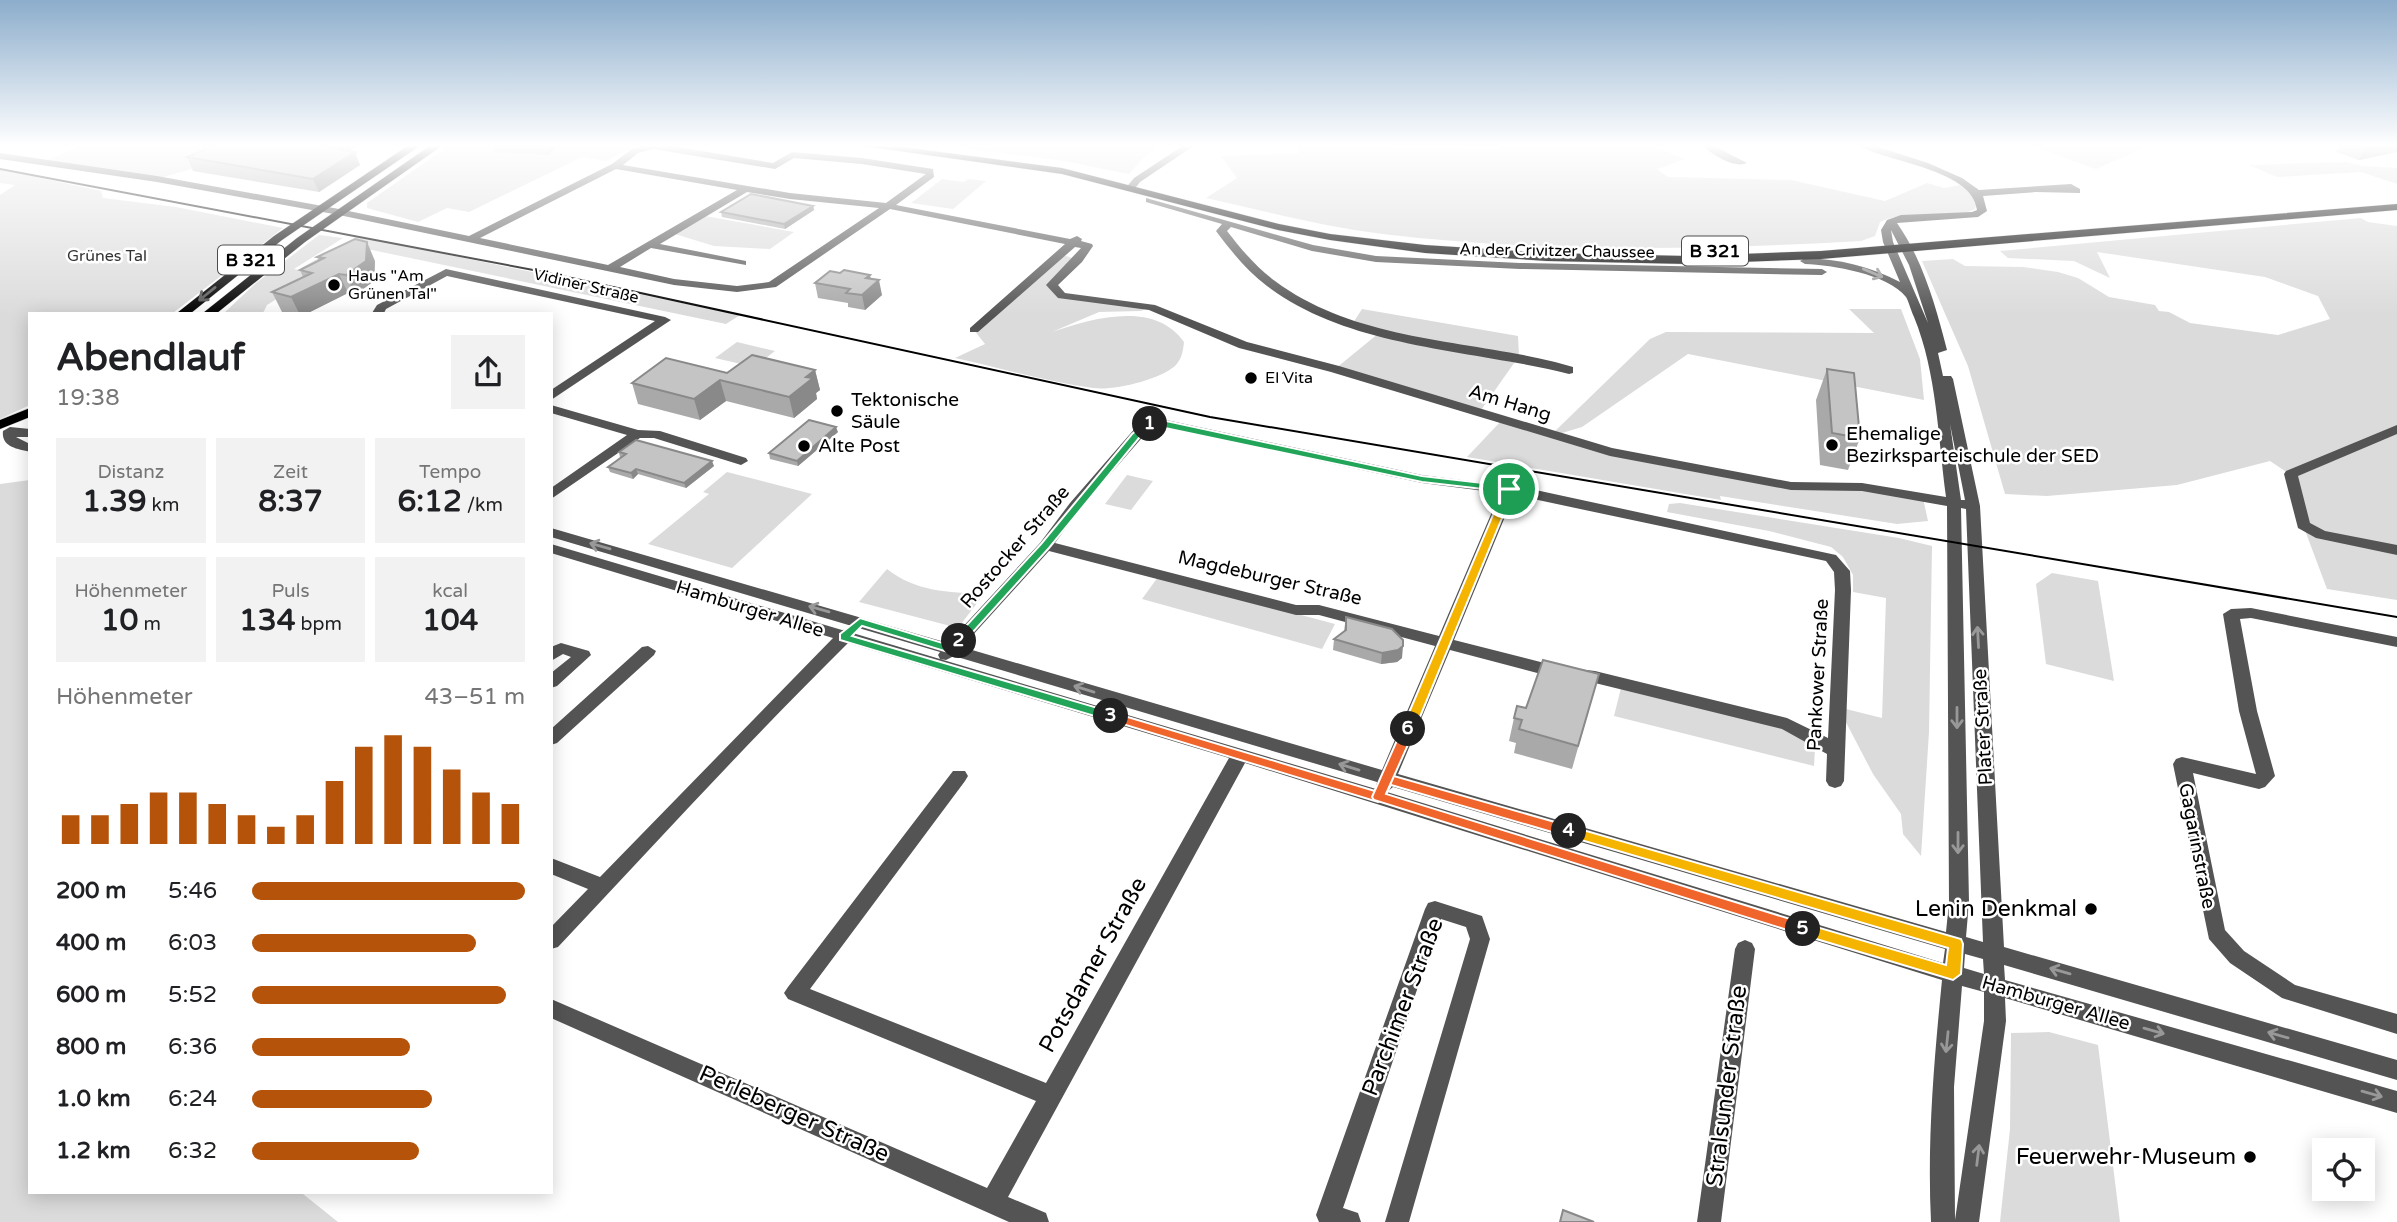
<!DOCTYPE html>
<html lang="de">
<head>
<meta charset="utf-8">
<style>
	body { margin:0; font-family:"Varela Round",sans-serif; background:#f2f2f2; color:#202124; height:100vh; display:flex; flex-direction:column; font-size:26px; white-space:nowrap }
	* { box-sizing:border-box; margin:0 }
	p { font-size:23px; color:#757577 }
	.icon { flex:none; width:38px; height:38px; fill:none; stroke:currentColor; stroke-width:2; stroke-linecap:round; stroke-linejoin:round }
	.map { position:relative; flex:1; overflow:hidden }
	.side { position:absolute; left:28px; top:312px; width:525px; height:882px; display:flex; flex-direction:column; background:#fff; border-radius:0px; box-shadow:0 4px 18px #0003 }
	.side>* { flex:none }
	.buttons { position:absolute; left:2312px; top:1138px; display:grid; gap:14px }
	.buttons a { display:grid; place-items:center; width:63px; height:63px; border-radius:0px; background:#fff; box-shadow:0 4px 18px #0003; font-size:35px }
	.pin { position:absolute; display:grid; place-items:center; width:60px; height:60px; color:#fff; margin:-30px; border:4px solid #fff; border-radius:50%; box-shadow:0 2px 7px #0007 }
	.km { position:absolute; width:35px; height:35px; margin:-18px; border-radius:50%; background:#222; color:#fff; font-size:19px; line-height:35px; text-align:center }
	.round { display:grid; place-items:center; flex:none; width:74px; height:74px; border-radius:0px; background:#f2f2f2 }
	.head { display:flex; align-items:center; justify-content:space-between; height:119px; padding:0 28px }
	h1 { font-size:38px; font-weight:800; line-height:52px }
	.figures { display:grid; grid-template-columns:repeat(3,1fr); gap:10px; height:119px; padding:7px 28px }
	.figures div { display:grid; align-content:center; border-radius:0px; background:#f2f2f2; text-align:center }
	.figures b { font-size:30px; font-weight:800 }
	.figures small { font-size:19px; font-weight:400 }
	.figures p { font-size:19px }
	.chart { height:196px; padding:14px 28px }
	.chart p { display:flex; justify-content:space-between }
	.chart svg { width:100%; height:126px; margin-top:7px; stroke:#b45309; stroke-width:6 }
	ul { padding:0 28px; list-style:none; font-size:23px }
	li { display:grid; grid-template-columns:112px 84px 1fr; align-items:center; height:52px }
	li i { height:18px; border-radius:9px; background:#b45309 }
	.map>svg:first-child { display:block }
	.green { fill:#dbdbdb }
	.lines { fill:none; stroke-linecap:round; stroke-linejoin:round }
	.major-casing { stroke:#dbdbdb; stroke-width:1 }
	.minor { fill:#545454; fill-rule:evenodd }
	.major { fill:#000; fill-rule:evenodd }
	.tram { stroke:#000; stroke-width:2 }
	.wall { fill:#a9a9a9 }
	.shaded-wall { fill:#898989 }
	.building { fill:#c4c4c4; stroke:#898989; stroke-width:2 }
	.oneway { stroke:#989898 }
	.oneway2 { stroke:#595959 }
	.split-1 { fill:#22a559; stroke:#fff; stroke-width:2 }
	.split-2 { fill:#22a559; stroke:#fff; stroke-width:2 }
	.split-3 { fill:#22a559; stroke:#fff; stroke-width:2 }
	.split-4 { fill:#f0652b; stroke:#fff; stroke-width:2 }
	.split-5 { fill:#f5b400; stroke:#fff; stroke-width:2 }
	.split-6 { fill:#f0652b; stroke:#fff; stroke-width:2 }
	.split-7 { fill:#f5b400; stroke:#fff; stroke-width:2 }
	.poi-dot { fill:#000; stroke:#fff; stroke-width:2.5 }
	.labels { text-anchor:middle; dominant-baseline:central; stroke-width:5; stroke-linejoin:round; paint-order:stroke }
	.far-street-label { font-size:16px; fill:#000; stroke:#fff }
	.far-park-label { font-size:16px; fill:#323232; stroke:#fff }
	.far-poi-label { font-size:16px; fill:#000; stroke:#fff; text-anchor:start }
	.shield { fill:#fff; stroke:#4c4c4c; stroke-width:2 }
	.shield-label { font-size:18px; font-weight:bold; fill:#000 }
	.poi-label { font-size:19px; fill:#000; stroke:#fff; text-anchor:start }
	.street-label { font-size:19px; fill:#000; stroke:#fff }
	.near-poi-label { font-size:23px; fill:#000; stroke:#fff; text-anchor:end }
	.near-street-label { font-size:23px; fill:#000; stroke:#fff }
</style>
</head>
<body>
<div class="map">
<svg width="2397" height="1222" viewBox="0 0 2397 1222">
	<rect width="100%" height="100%" fill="#fff"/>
	<path class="green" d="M84 145H252L198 167 157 179 45 161Z
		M450 145H636L606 161 582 157 469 212 447 208 418 222 367 208V203Z
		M943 145H1163L1146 155 1129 174 1064 161Z
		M1297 145C1364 145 1430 149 1497 149L1501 145H1651L1685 159 1657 169 1668 177 1791 180 1885 201 1927 183 1944 188 1960 185C1969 191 1980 196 1975 209 1948 223 1910 207 1880 222L1875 236 1861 241C1703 250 1541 253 1383 234 1323 227 1264 211 1206 198L1237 178 1221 156 1299 153Z
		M2029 145H2150L2096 169Z
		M2346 162 2362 166 2397 168V184L2361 172 2277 177 2249 165Z
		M0 169 101 191 103 198 176 207 283 228 173 313H30V405L0 419V195L15 185 0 183Z
		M942 179 964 182 968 179 986 181 953 209 911 203Z
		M705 216 794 232 770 249 714 246 675 234Z
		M2361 218 2368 222 2397 226V600L2327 589 2303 525 2291 475 2270 461 2177 485 2047 496 2005 494 1968 366 1922 261 1953 259 1965 266 2023 267 2058 272 2078 278 2109 297 2155 305 2159 311 2169 312 2190 323 2278 335 2330 319 2318 296 2265 277 2097 252 2110 278 2074 261 2008 258 2000 251Z
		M319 235 343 238 294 269 309 272 297 286 267 305 263 313H224L256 283Z
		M358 236 740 315 726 324 372 250H360L309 269 301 268Z
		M1060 254 1078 260 1052 285 1062 296 1151 307 1141 311 1099 312 1052 332C1092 318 1155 300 1184 342 1183 351 1182 359 1175 366 1159 380 1113 391 1093 388 1047 382 1001 368 955 358L985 344 974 330Z
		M1362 309 1518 336 1519 356 1479 413 1335 369 1379 333 1353 323Z
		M1849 309H1901L1920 359 1924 400 1688 354 1582 427 1552 436 1791 486 1862 487 1923 498 1928 521 1897 524 1720 496 1721 500 1467 457 1502 420 1550 436 1650 339 1666 332 1874 333Z
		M737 342 775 351 754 367 715 358Z
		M727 472 812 494 732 568 648 544 709 494 703 492Z
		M1127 475 1153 481 1131 510 1105 504Z
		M30 480V1192H305L303 1194 338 1222H0V484Z
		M1680 503 1899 538 1932 546 1929 732 1921 856 1903 834 1901 814 1873 774 1838 707 1882 718 1886 598 1853 592V575L1843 557 1831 547 1769 531 1667 512 1669 504Z
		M887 569C916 592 948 592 984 594L958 628 859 602Z
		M2052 573 2098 581 2114 681 2046 664 2036 584Z
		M1158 577 1335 624 1322 649 1142 599Z
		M1622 684 1816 732 1814 766 1614 716Z
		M2049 1032 2098 1045 2120 1222H2000L2010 1129 2011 1033Z"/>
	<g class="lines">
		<defs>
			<path id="major" d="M409 145H421L282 240 191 313H177L274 236Z
				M431 145H443L305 242 217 313H203L297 238Z
				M856 145H888L1062 168 1279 224 1330 234 1425 245 1547 253 1688 256 1821 251 2397 204V210L1821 259 1688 264 1547 261 1425 253 1330 240 1278 230 1062 174Z
				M30 408V417L0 429V420Z"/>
		</defs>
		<use href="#major" class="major-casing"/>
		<path class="minor" d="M645 145H666L773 163 792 152 862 158 933 169 934 177 896 205 1070 239 1077 236 1082 239 1081 241 1092 244 1093 246 1082 262 1058 285 1065 293 1155 305 1247 342 1339 366 1612 448 1791 482 1862 483 1946 497C1938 438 1937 373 1914 317 1911 311 1909 302 1906 297 1888 274 1832 265 1805 264L1800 261 1805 258C1839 259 1870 266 1900 282L1883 242 1881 230 1887 220 1901 215 1972 212 1977 210C1973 169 1886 162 1857 145H1872L1928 163 1962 178 1979 190 2071 184 2080 189V193L2036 192 1983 196 1987 211 1978 217 1897 223C1923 260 1936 307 1947 350L1938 353 1943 376H1951L1953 379 1980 506 2004 947 2397 1060V1080L2004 965 2005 980 2397 1091V1113L2005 998 2006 1021 1979 1222H1931C1927 1141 1934 1061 1942 980L1245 763 1008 1197 1046 1213 1049 1222H1009L551 1018V999L987 1188 1036 1101 788 999 784 993 788 987 953 771H965L968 776 965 781 810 989 1046 1083 1229 758 848 643C748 742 653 846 558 947L551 949V927L588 889 551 874V858L600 877 833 638 551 553V544L842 630 854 629 856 634 1376 789 1377 782 954 656 946 660 940 659 938 655 940 652 551 537V528L948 643 1040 543 1070 503 1137 426 1157 418 1422 475 1531 489 1836 555 1850 571 1851 590 1844 781 1841 786 1835 788 1829 786 1826 781 1827 754 1782 729 1595 683 1560 679 1450 650 1398 774 1946 932 1949 902 1947 506 1862 491 1791 490 1610 456 1331 372 1239 348 1149 310 1058 298 1046 285 1081 248 1075 247 978 332H970V328L1065 244 890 209 776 287 737 292 674 285 339 215 157 182 0 159V153L157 176 339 209 469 236 612 164 632 149ZM653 149 775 169 794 158 862 164 926 174 886 203 790 193 623 165 638 153ZM616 169 737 190 608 265 480 238ZM747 192 790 199 879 208 769 282 737 286 674 279 620 267 651 248 746 265V261L660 244ZM1891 230 1909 265 1928 323 1893 242ZM1950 424 1965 500H1961ZM1158 426 1422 483 1500 493 1439 636 1319 605H1296L1055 543 1080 509 1147 432ZM1514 495 1826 561 1834 572 1835 590 1828 738 1787 718 1595 671 1560 667 1454 640ZM1961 508 1966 509 1983 942 1966 937 1969 902ZM1049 551 1296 615H1319L1435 646 1382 770 962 647ZM1393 787 1945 949 1943 963 1387 792ZM1965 954 1983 959 1984 974 1964 968ZM1962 986 1984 992V1021L1955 1220 1954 1087Z
			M1184 145H1195L1140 182 1133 191H1127L1125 189 1134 178Z
			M1702 145H1712L1747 163C1735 169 1711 154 1702 145Z
			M1146 198 1313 245 1376 256 1520 263 1822 269 1827 272 1822 275 1520 269 1376 262 1312 251 1231 227 1227 231C1241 249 1256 267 1275 281 1356 341 1462 339 1555 362L1573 367V373L1569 374C1471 349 1350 349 1267 286 1247 271 1231 251 1216 231L1222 224 1146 202Z
			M446 269 665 317 671 320 551 400V390L655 321 447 276 386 309 384 313H372L377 305Z
			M551 405 638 430 660 431 746 458 748 461 741 465 654 438H640L551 499V488L627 435 551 413Z
			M2397 425V434L2298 476 2310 523 2325 531 2397 545V555L2316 538 2298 528 2284 474 2286 471Z
			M10 427 30 429V437H16L30 444V452C17 449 1 447 3 431Z
			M2251 608 2397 637V647L2251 618 2240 619 2257 711 2275 776 2265 787 2259 789 2193 773 2225 930 2244 951 2295 985 2397 1014V1034L2282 998 2230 963 2209 939 2173 764 2176 759 2182 757 2256 774 2239 711 2223 614 2231 609Z
			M561 643 589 651 591 655 557 686 551 688V673L571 657 563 654 551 661V647Z
			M648 646 656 651 654 655 557 743 551 745V729L642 647Z
			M1435 901 1482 916 1490 939 1409 1222H1385L1470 939 1466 927 1441 919 1343 1208 1358 1213 1361 1222H1319L1316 1215 1425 909 1428 903Z
			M1745 940 1752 943 1755 949 1721 1222H1697L1735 949 1738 943Z"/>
		<use href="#major" class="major"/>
		<path class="tram" d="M0 169 544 272 1210 417 2397 617"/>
	</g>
	<path class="wall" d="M216 145H360L348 151 360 165 319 192 193 171 187 157Z
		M491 145H560L548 155 494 152Z
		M2340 145H2397V152L2359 160 2336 152Z
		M813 206 814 210 785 229 722 217 721 212Z
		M317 257 375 261 374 281 355 295 348 293 308 313H287L282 312 272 292 303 277 300 270 319 261Z
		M871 279 882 295 865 310 848 307V303L818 298 815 283Z
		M1827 369 1860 438 1848 470 1820 465 1816 400Z
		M815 370 820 390 816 393 817 399 794 418 726 401 700 420 638 404 632 383 727 373Z
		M838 432 798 466 770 459 769 453Z
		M619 452 714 466 686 488 638 474 633 479 610 472 608 467 620 458Z
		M1346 617 1402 658 1397 662 1381 664 1333 650 1334 639 1344 631Z
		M1599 674 1572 769 1514 753 1516 743 1509 741 1514 718 1526 708Z"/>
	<path class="shaded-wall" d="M325 145H360L328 160 322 147Z
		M545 145H560L548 155Z
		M2367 145H2397V152L2359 160Z
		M355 152 360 165 319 192 313 179Z
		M813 206 814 210 785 229 784 224Z
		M367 242 375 261 374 281 355 295 346 275Z
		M339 274 348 293 308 313H299L291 297Z
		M870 275 872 286 879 280 882 295 865 310 862 295 866 278Z
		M815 370 820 390 816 393 817 399 794 418 789 397 806 377Z
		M720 380 726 401 700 420 694 399Z
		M836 427 838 432 798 466 797 461Z
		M712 461 714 466 686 488 684 483Z
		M636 469 638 474 633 479 631 473Z
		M1403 646 1402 658 1397 662 1381 664 1382 653Z"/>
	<path class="building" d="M216 145H325L322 147 355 152 313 179 187 157Z
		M751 194 813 206 784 224 721 212Z
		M355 239 367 242 366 261 346 275 339 274 291 297 272 292 312 273 300 270 324 258 317 257Z
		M844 270 870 275 866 278 879 280 862 295 846 293 850 289 815 283 830 271 840 273Z
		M752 355 815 370 806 377 813 378 789 397 720 380 694 399 632 383 666 358 727 373Z
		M1827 369 1854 373 1860 438 1832 433Z
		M809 420 836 427 797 461 769 453Z
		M636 440 712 461 684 483 636 469 631 473 608 467 626 454 619 452Z
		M1346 617 1392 629 1403 640V646L1398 650 1382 653 1334 639 1346 630Z
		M1543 660 1599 674 1578 746 1519 729 1522 720 1514 718 1517 706 1526 708Z
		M1563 1210 1594 1222H1560Z"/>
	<defs><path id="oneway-shaft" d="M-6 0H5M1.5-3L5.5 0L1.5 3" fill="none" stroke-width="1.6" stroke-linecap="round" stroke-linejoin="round" transform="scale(1.75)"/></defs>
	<g class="oneway">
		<use href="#oneway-shaft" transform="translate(1873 273) rotate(23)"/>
		<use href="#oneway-shaft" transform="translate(600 546) rotate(-164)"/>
		<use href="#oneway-shaft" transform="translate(819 609) rotate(-164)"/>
		<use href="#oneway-shaft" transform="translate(1978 637) rotate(-93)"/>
		<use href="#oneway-shaft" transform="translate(1084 689) rotate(-163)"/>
		<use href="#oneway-shaft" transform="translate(1957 718) rotate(90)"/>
		<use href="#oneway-shaft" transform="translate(1349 767) rotate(-163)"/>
		<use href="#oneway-shaft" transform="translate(1958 843) rotate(90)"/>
		<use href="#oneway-shaft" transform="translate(2060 971) rotate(-164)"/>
		<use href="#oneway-shaft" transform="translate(2154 1031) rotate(16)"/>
		<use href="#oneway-shaft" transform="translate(2278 1035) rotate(-164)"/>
		<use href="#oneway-shaft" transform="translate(1947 1042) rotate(96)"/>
		<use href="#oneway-shaft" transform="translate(2372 1094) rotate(16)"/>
		<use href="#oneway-shaft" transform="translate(1978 1155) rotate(-83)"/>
	</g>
	<use class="oneway2" href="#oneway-shaft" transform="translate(207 294) rotate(141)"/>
	<linearGradient id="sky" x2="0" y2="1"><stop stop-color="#8cadcc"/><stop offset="0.46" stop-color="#fff"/><stop offset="1" stop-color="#fff" stop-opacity="0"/></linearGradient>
	<rect width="2397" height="316" fill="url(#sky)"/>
	<path class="split-1" d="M1157 419 1422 476 1509 486 1514 489 1509 492 1422 482 1146 424Z"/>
	<path class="split-2" d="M1147 422 1155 424 1139 438 1049 548 963 643H955V638L1041 544 1132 434Z"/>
	<path class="split-3" d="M860 618 949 645 959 637 965 641 951 653 862 626 852 636 1115 713 1117 716 1111 721 840 640V634Z"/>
	<path class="split-4" d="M1111 712 1375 791 1383 776 1387 774 1569 826 1575 831 1569 837 1391 785 1383 800 1378 802 1106 719 1104 716Z"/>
	<path class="split-5" d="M1569 826 1961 939 1963 944 1961 974 1953 980 1803 935 1796 929 1803 923 1946 965 1948 948 1564 835V828Z"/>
	<path class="split-6" d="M1408 725 1415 729 1386 794 1803 923 1810 929 1808 933 1803 935 1374 800 1372 797 1402 729Z"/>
	<path class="split-7" d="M1509 486 1514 489 1415 729 1408 734 1404 732 1402 729 1504 489Z"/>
	<g class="poi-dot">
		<circle cx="334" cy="285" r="7"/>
		<circle cx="1251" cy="378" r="7"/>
		<circle cx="837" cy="411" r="7"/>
		<circle cx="1832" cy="445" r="7"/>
		<circle cx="804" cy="446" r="7"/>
		<circle cx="2091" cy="909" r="7"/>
		<circle cx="2250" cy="1157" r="7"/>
	</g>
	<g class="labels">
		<g class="far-street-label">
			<text transform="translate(1557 251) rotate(1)">An der Crivitzer Chaussee</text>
			<text transform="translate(586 286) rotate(13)">Vidiner Straße</text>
		</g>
		<g class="far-park-label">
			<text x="107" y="256">Grünes Tal</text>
		</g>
		<g class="far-poi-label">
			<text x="348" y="276">Haus "Am<tspan x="348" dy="18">Grünen Tal"</tspan></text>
			<text x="1265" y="378">El´Vita</text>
		</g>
		<g class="shield">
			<rect x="1682" y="236.5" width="66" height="29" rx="5"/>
			<rect x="218" y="245.5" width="66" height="29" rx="5"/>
		</g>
		<g class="shield-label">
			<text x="1715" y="251">B 321</text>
			<text x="251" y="260">B 321</text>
		</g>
		<g class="poi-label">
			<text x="851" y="400">Tektonische<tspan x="851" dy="22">Säule</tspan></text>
			<text x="1846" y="434">Ehemalige<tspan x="1846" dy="22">Bezirksparteischule der SED</tspan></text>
			<text x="818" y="446">Alte Post</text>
		</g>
		<g class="street-label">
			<text transform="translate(1510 403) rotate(17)">Am Hang</text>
			<text transform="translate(1015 547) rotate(-49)">Rostocker Straße</text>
			<text transform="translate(1270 578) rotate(13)">Magdeburger Straße</text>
			<text transform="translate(750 609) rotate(17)">Hamburger Allee</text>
			<text transform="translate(1818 675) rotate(-87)">Pankower Straße</text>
			<text transform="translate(1983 727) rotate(-93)">Plater Straße</text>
			<text transform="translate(2197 846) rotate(79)">Gagarinstraße</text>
			<text transform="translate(2056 1003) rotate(16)">Hamburger Allee</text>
		</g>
		<g class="near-poi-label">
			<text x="2077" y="909">Lenin Denkmal</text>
			<text x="2236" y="1157">Feuerwehr-Museum</text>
		</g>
		<g class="near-street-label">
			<text transform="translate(1093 965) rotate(-61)">Potsdamer Straße</text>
			<text transform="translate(1403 1007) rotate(-69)">Parchimer Straße</text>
			<text transform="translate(1727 1086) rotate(-83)">Stralsunder Straße</text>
			<text transform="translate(794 1114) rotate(24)">Perleberger Straße</text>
		</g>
	</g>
</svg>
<div class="buttons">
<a><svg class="icon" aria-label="locate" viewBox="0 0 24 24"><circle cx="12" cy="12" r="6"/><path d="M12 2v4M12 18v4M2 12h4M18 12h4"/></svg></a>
</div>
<div class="pin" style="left:1509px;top:489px;background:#1e9e55"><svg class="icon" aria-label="arrive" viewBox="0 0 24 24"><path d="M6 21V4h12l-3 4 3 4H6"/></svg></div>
<b class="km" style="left:1150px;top:424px">1</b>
<b class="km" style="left:959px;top:641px">2</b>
<b class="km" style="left:1111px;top:716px">3</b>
<b class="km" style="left:1569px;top:831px">4</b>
<b class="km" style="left:1803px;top:929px">5</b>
<b class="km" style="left:1408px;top:729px">6</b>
<section class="side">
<div class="head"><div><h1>Abendlauf</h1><p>19:38</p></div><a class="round"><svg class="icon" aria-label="share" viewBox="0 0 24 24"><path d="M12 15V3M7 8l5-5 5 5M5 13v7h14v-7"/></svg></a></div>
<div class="figures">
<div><p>Distanz</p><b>1.39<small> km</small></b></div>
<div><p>Zeit</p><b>8:37</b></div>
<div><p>Tempo</p><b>6:12<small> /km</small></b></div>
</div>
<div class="figures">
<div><p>Höhenmeter</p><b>10<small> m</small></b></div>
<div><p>Puls</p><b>134<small> bpm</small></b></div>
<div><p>kcal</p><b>104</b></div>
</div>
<div class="chart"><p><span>Höhenmeter</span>43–51 m</p>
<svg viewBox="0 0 160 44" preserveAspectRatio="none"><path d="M5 44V34M15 44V34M25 44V30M35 44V26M45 44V26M55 44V30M65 44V34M75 44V38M85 44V34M95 44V22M105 44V10M115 44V6M125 44V10M135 44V18M145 44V26M155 44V30"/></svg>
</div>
<ul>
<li><b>200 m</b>5:46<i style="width:100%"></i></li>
<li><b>400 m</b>6:03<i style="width:82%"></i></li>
<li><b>600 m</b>5:52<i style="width:93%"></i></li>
<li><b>800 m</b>6:36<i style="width:58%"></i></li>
<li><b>1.0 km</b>6:24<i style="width:66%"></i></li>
<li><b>1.2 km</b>6:32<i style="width:61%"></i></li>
</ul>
</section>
</div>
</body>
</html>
